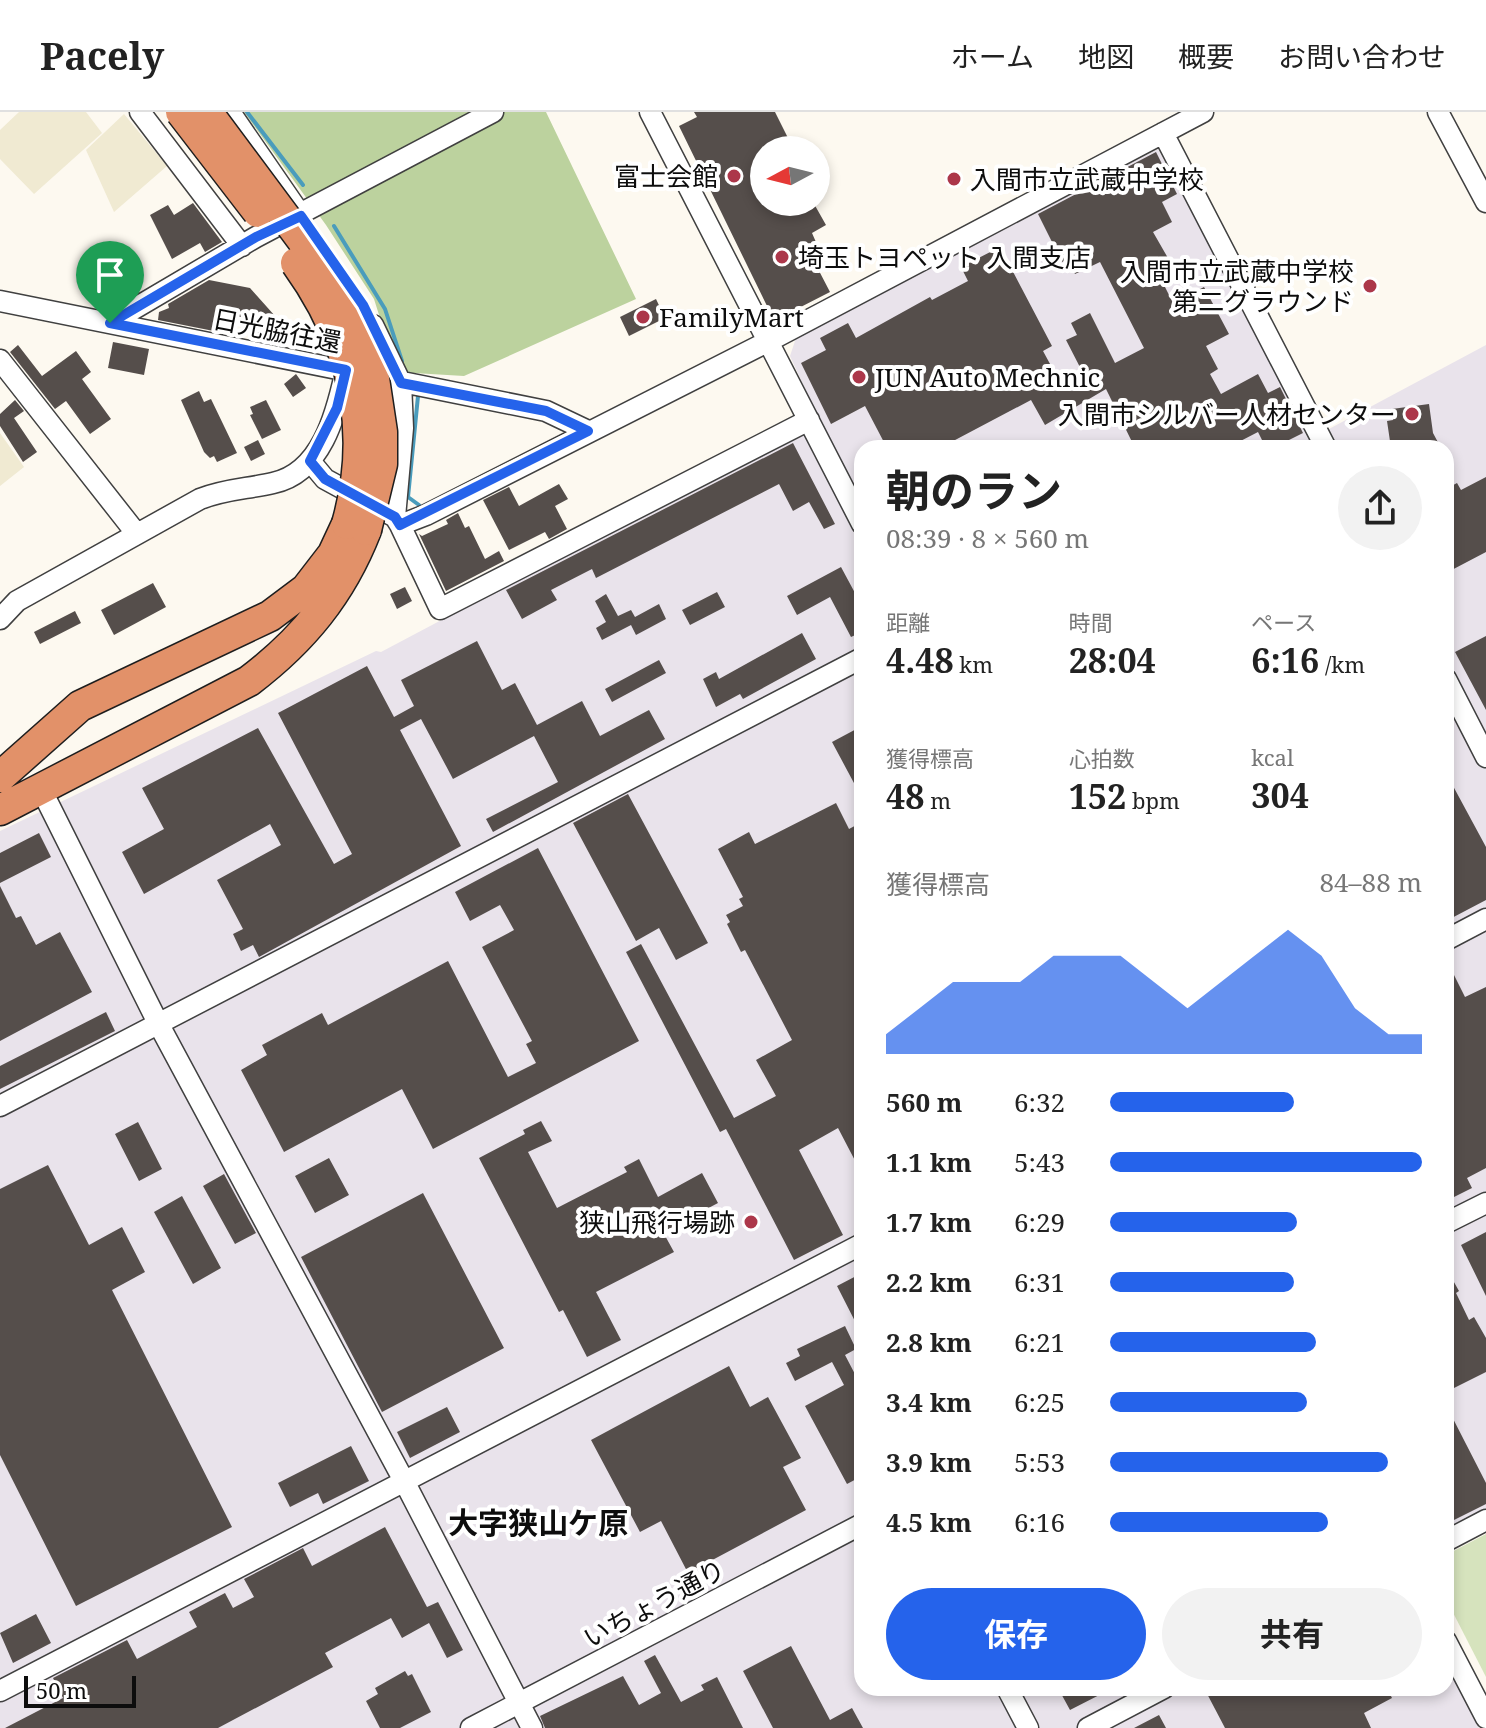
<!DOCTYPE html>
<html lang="ja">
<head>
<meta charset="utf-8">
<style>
	body { margin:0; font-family:"Noto Serif","Noto Sans JP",serif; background:#f2f2f2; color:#222; height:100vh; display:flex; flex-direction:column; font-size:30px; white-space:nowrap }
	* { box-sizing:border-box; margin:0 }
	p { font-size:26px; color:#767676 }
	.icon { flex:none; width:44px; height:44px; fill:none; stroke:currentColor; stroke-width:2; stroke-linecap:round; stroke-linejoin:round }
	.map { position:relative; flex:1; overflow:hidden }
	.sheet { position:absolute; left:854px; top:328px; width:600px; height:1256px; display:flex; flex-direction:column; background:#fff; border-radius:24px; box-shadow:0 4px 12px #0003 }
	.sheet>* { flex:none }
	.needle { width:52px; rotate:263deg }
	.buttons { position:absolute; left:750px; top:24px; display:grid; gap:16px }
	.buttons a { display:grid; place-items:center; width:80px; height:80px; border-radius:50%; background:#fff; box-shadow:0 4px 12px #0003; font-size:40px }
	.scale { position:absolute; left:24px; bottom:20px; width:112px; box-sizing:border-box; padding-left:8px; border:4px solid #0d0d0d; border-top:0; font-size:22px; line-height:28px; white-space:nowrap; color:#0d0d0d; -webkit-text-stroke:6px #fff; paint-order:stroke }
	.pin { position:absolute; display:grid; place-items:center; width:68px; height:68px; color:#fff; margin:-82px -34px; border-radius:50% 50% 50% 0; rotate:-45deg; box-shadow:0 0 8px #0007 }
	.pin .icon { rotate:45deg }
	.round { display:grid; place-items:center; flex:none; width:84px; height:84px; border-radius:42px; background:#f2f2f2 }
	.summary { display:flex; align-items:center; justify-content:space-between; height:136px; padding:0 32px }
	h1 { font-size:44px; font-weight:700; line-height:60px }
	.stats { display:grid; grid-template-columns:repeat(3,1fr); gap:12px; height:136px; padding:8px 32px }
	.stats div { display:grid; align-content:center }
	.stats b { font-size:34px; font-weight:700 }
	.stats small { font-size:22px; font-weight:400 }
	.stats p { font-size:22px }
	.chart { height:224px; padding:16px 32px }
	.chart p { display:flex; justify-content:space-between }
	.chart svg { width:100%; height:144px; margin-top:8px; fill:#2563eb; opacity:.7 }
	.button { display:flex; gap:16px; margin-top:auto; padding:16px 32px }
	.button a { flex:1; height:92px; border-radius:48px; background:#2563eb; color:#fff; font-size:32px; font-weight:700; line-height:92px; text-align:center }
	.button a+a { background:#f2f2f2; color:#222 }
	ul { padding:0 32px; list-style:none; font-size:26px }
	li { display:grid; grid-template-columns:128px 96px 1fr; align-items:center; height:60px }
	li i { height:20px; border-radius:10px; background:#2563eb }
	header { display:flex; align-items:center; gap:48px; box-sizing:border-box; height:112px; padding:0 40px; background:#fff; border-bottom:2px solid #e0e0e0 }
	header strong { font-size:38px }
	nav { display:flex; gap:44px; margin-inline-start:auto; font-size:28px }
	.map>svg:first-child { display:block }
	.industrial { fill:#e9e3eb }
	.farmland { fill:#f0ead2 }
	.green { fill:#d6e3bd }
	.forest { fill:#bcd29e }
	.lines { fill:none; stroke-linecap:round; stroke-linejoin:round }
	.stream { stroke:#4a9cbc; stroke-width:4 }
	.building { fill:#554e4b }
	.minor-casing { stroke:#404040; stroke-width:23 }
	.highway-casing { stroke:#1e1e1e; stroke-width:33 }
	.minor { stroke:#fff; stroke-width:20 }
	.highway { stroke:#e29169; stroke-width:30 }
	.highway-bridge-casing { stroke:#1e1e1e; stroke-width:33; stroke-linecap:butt }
	.highway-bridge { stroke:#e29169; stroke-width:30 }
	.route-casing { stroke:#fff; stroke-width:16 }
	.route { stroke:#2563eb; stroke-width:10 }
	.poi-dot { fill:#ac374a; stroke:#fff; stroke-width:3 }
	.labels { text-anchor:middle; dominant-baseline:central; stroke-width:8; stroke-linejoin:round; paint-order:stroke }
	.poi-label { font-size:26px; fill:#0d0d0d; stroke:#fff; text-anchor:end }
	.street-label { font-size:26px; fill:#0d0d0d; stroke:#fff }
	.quarter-label { font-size:30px; font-weight:bold; fill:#0d0d0d; stroke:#fff }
</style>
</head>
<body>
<header>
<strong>Pacely</strong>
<nav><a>ホーム</a><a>地図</a><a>概要</a><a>お問い合わせ</a></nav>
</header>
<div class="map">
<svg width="1486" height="1616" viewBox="0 0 1486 1616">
	<rect width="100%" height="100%" fill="#fdf9f0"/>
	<path class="industrial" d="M1158 37 1314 325 1486 233V1397L1446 1418V336H862V1576H1446V1551L1479 1616H0V719L376 539 381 540 819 308 790 244 796 226Z"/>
	<path class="farmland" d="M19 0H86L102 21 34 82 0 47V18Z
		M124 2 167 54 114 100 86 38Z
		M0 321 24 355 0 374Z"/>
	<path class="green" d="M1486 1422V1565L1446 1487V1443Z"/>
	<path class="forest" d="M244 0H546L636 187 464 264 397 260 374 187 326 113Z"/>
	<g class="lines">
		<path class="stream" d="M247 0 303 73
			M334 114 385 197 402 249
			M418 284 408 385 419 393"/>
	</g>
	<path class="building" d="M694 0H775L794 38H764V90H813L826 113 812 121 825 151 817 155 830 180 789 201 769 198 679 14 697 5Z
		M1156 40 1177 82 1162 90 1172 110 1153 120 1176 160 1162 169 1173 191 1204 175 1229 222 1206 234 1218 257 1210 262 1221 282 1258 262 1268 281 1280 275 1303 321 1273 336H1266L1258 320 1227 336H1135L1106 277 1045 313 1031 288 940 336H887L865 294 831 312 801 251 826 238 820 226 848 211 856 226 930 185 932 188 968 169 961 155 1000 135 1052 234 1043 239 1062 274 1084 263 1066 228 1077 223 1071 211 1090 201 1115 251 1144 236 1100 150 1075 162 1068 147 1062 150 1038 102Z
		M193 91 222 130 205 140 200 131 172 147 150 103 168 93 174 103Z
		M209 168 250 176 292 223 285 233 250 226 236 206 228 211 234 223 158 208 159 200 169 196 168 192Z
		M656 187 665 206 629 224 620 205Z
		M113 230 149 237 144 263 108 256Z
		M18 233 42 264 76 239 91 260 82 267 111 307 90 322 66 289 55 297 10 240Z
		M296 262 306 276 293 285 284 272Z
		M199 279 204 290 211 287 237 341 217 350 214 344 210 346 204 340 181 288Z
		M15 288 24 299 14 306 37 340 23 350 0 314V302Z
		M266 288 281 318 262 327 250 303 253 302 250 295Z
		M1429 292 1433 321 1441 336H1391L1387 309 1393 308 1392 297Z
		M258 328 265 342 251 349 244 335Z
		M793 331 835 412 824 417 809 390 793 399 779 372 596 466 592 457 551 478 557 488 522 507 506 478Z
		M1486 365V440L1446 461V377L1457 371 1461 378Z
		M559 372 568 387 555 394 567 417 549 427 545 420 509 438 483 388 509 375 519 394Z
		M458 401 465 416 469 414 485 447 499 439 504 449 446 479 419 422 422 424 448 412 446 408Z
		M841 455 862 494V520L851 525 830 485 797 503 787 484Z
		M153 471 166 495 114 523 101 498Z
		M405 475 412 489 397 497 390 482Z
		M717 480 725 495 690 513 682 498Z
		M606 482 618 504 631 498 635 505 659 492 666 507 636 523 631 513 602 528 596 516 606 510 595 489Z
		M75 499 81 511 40 532 34 520Z
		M802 521 816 547 743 587 740 582 716 595 703 567 716 560 719 567Z
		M1486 524V598L1455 540Z
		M477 529 502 578 515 571 537 613 582 589 600 624 649 598 665 627 493 720 486 707 558 670 534 624 453 667 421 607 400 618 461 734 259 845 253 833 241 839 233 822 243 817 217 768 281 733 270 712 144 782 122 740 164 717 142 676 258 616 334 752 352 742 278 601 367 554 394 605 414 594 401 568Z
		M659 548 666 561 612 590 605 577Z
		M862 614V686L832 630Z
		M1446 661 1486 735V788L1446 809Z
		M628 682 708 831 676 848 659 816 636 829 573 711Z
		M836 691 849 717 862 710V805L857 808 862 817V1062L838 1016 799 1038 843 1123 794 1148 726 1017 720 1020 626 840 641 832 734 1006 776 984 756 948 792 928 745 838 741 840 727 812 730 810 726 803 743 794 739 787 743 785 718 737 749 720 755 732Z
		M39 721 51 745 0 771V741Z
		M538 736 639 929 433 1037 402 977 284 1040 241 958 267 943 262 933 322 901 328 913 448 849 508 965 536 951 526 932 532 929 482 835 514 818 500 793 470 809 455 780Z
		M0 774 16 806 21 804 36 833 60 820 92 880 0 929Z
		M1446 847 1465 885 1486 875V1056L1467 1066 1472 1076 1446 1089Z
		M106 900 115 919 0 977V954Z
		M541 1009 552 1029 528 1040 557 1096 627 1060 624 1055 639 1047 658 1085 702 1061 718 1091 663 1120 674 1140 596 1180 621 1228 587 1245 563 1198 559 1200 479 1046 525 1022 523 1018Z
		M138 1010 162 1057 139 1069 115 1022Z
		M329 1046 349 1083 315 1101 295 1064Z
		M48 1053 89 1133 122 1115 145 1160 112 1178 232 1415 76 1494 0 1343V1077Z
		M224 1062 256 1121 235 1132 203 1074Z
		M423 1081 504 1236 382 1300 301 1145Z
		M182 1084 221 1156 193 1172 154 1100Z
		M1486 1120V1184L1461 1133Z
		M1446 1156 1459 1179 1456 1181 1469 1208 1474 1205 1486 1226V1260L1446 1280Z
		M862 1161V1223L837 1174Z
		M845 1214 856 1237 845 1243 857 1266 862 1264V1364L847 1372 805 1294 844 1273 832 1250 795 1269 786 1251 800 1244 797 1237Z
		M729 1254 750 1295 768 1285 801 1346 783 1355 806 1398 688 1461 661 1409 640 1420 591 1328Z
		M1446 1293 1486 1371V1392L1446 1412Z
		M447 1295 460 1320 410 1346 397 1320Z
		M351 1334 369 1369 323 1392 318 1381 290 1395 278 1371Z
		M385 1415 427 1495 438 1490 463 1538 447 1546 429 1511 402 1526 391 1506 325 1541 333 1555 218 1616H5L63 1586 53 1566 127 1528 137 1547 197 1515 189 1500 225 1481 233 1496 254 1485 244 1467 303 1436 312 1454Z
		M36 1502 51 1531 13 1551 0 1521Z
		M791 1534 830 1608 852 1596 863 1616H773L743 1559Z
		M655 1543 681 1590 704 1578 701 1573 717 1565 743 1616H545L540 1604 623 1564 639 1593 661 1581 644 1549Z
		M405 1559 408 1564 412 1562 431 1600 400 1616H380L366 1589 378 1582 375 1576Z
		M1058 1576H1113L1070 1598Z
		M1204 1576H1387L1392 1586 1364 1601 1371 1616H1225Z
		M1159 1603 1166 1616H1134Z"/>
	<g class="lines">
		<defs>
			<path id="minor" d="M140 0 242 134
				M230 0 298 99
				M650 0 862 412
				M1438 0 1486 90
				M1163 21 1326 336
				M0 189 546 299 588 319
				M110 211 256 125 493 0
				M373 213 401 271 403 316 395 405
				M0 248 136 421
				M310 349 325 367 395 405 400 413 426 403 767 230 1203 0
				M400 413 440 497 809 308
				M0 507 17 489 200 387C225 377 247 377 273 371 321 361 336 303 345 262
				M1446 567 1486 645
				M47 689 158 911 403 1367 532 1616
				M1446 828 1486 807
				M0 994 862 546
				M1446 1111 1486 1091
				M1446 1429 1486 1408
				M1446 1529 1486 1606
				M1007 1576 1028 1616
				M0 1579 862 1132
				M471 1616 862 1412
				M1088 1616 1164 1576"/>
			<path id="highway" d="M0 665 80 594 270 504 306 477 333 442 347 412
				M0 698 249 569C303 528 341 482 366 418"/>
		</defs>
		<use href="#minor" class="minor-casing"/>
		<use href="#highway" class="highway-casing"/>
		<use href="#minor" class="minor"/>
		<use href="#highway" class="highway"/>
		<defs>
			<path id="highway-bridge" d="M181 0 258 100
				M207 0 352 195 370 240 382 320V352L366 418
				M296 151C353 230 374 317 347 412"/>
		</defs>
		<use href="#highway-bridge" class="highway-bridge-casing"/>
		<use href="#highway-bridge" class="highway-bridge"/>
	</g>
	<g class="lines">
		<defs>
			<path id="route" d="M301 104 363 193 401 271 546 299 588 319 400 413 395 405 325 367 310 349 337 296 346 258 110 211 256 125Z"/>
		</defs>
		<use href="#route" class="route-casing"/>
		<use href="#route" class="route"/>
	</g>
	<g class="poi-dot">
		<circle cx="734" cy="64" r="8"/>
		<circle cx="954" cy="67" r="8"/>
		<circle cx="782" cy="145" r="8"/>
		<circle cx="1370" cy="174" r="8"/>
		<circle cx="643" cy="205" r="8"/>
		<circle cx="859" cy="265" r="8"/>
		<circle cx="1412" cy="302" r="8"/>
		<circle cx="751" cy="1110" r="8"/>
	</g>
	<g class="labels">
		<g class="poi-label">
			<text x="718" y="64">富士会館</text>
			<text x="970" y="67" text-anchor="start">入間市立武蔵中学校</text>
			<text x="798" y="145" text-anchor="start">埼玉トヨペット 入間支店</text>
			<text x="1354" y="159">入間市立武蔵中学校<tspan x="1354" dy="30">第二グラウンド</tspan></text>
			<text x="659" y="205" text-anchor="start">FamilyMart</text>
			<text x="875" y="265" text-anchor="start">JUN Auto Mechnic</text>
			<text x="1396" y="302">入間市シルバー人材センター</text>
			<text x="735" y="1110">狭山飛行場跡</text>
		</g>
		<g class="street-label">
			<text transform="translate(277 218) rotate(11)">日光脇往還</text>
			<text transform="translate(654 1491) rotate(-28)">いちょう通り</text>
		</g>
		<g class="quarter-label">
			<text x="538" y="1410">大字狭山ケ原</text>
		</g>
	</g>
</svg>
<div class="buttons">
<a><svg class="needle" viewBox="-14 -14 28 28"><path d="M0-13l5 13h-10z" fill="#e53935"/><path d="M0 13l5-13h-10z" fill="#767676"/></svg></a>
</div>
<div class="scale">50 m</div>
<div class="pin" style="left:110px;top:211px;background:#1e9e55"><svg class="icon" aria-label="arrive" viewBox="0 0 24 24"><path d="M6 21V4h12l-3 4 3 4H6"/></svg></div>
<section class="sheet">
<div class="summary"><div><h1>朝のラン</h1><p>08:39 · 8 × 560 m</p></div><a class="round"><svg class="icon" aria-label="share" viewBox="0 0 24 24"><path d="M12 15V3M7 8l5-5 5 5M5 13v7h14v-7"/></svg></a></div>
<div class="stats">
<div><p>距離</p><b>4.48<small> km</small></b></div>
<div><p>時間</p><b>28:04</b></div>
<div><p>ペース</p><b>6:16<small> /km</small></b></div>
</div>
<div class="stats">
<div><p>獲得標高</p><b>48<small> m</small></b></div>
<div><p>心拍数</p><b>152<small> bpm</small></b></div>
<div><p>kcal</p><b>304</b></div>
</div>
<div class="chart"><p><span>獲得標高</span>84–88 m</p>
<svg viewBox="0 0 160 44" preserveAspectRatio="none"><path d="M0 44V38L10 30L20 22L30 22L40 22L50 14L60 14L70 14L80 22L90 30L100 22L110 14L120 6L130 14L140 30L150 38L160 38V44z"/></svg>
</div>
<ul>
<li><b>560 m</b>6:32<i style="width:59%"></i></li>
<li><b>1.1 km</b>5:43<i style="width:100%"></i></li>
<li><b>1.7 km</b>6:29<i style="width:60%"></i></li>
<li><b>2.2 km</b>6:31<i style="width:59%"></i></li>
<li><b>2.8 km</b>6:21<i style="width:66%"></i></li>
<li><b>3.4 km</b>6:25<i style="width:63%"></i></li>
<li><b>3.9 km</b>5:53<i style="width:89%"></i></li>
<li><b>4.5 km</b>6:16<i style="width:70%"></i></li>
</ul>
<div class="button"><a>保存</a><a>共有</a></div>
</section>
</div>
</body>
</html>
